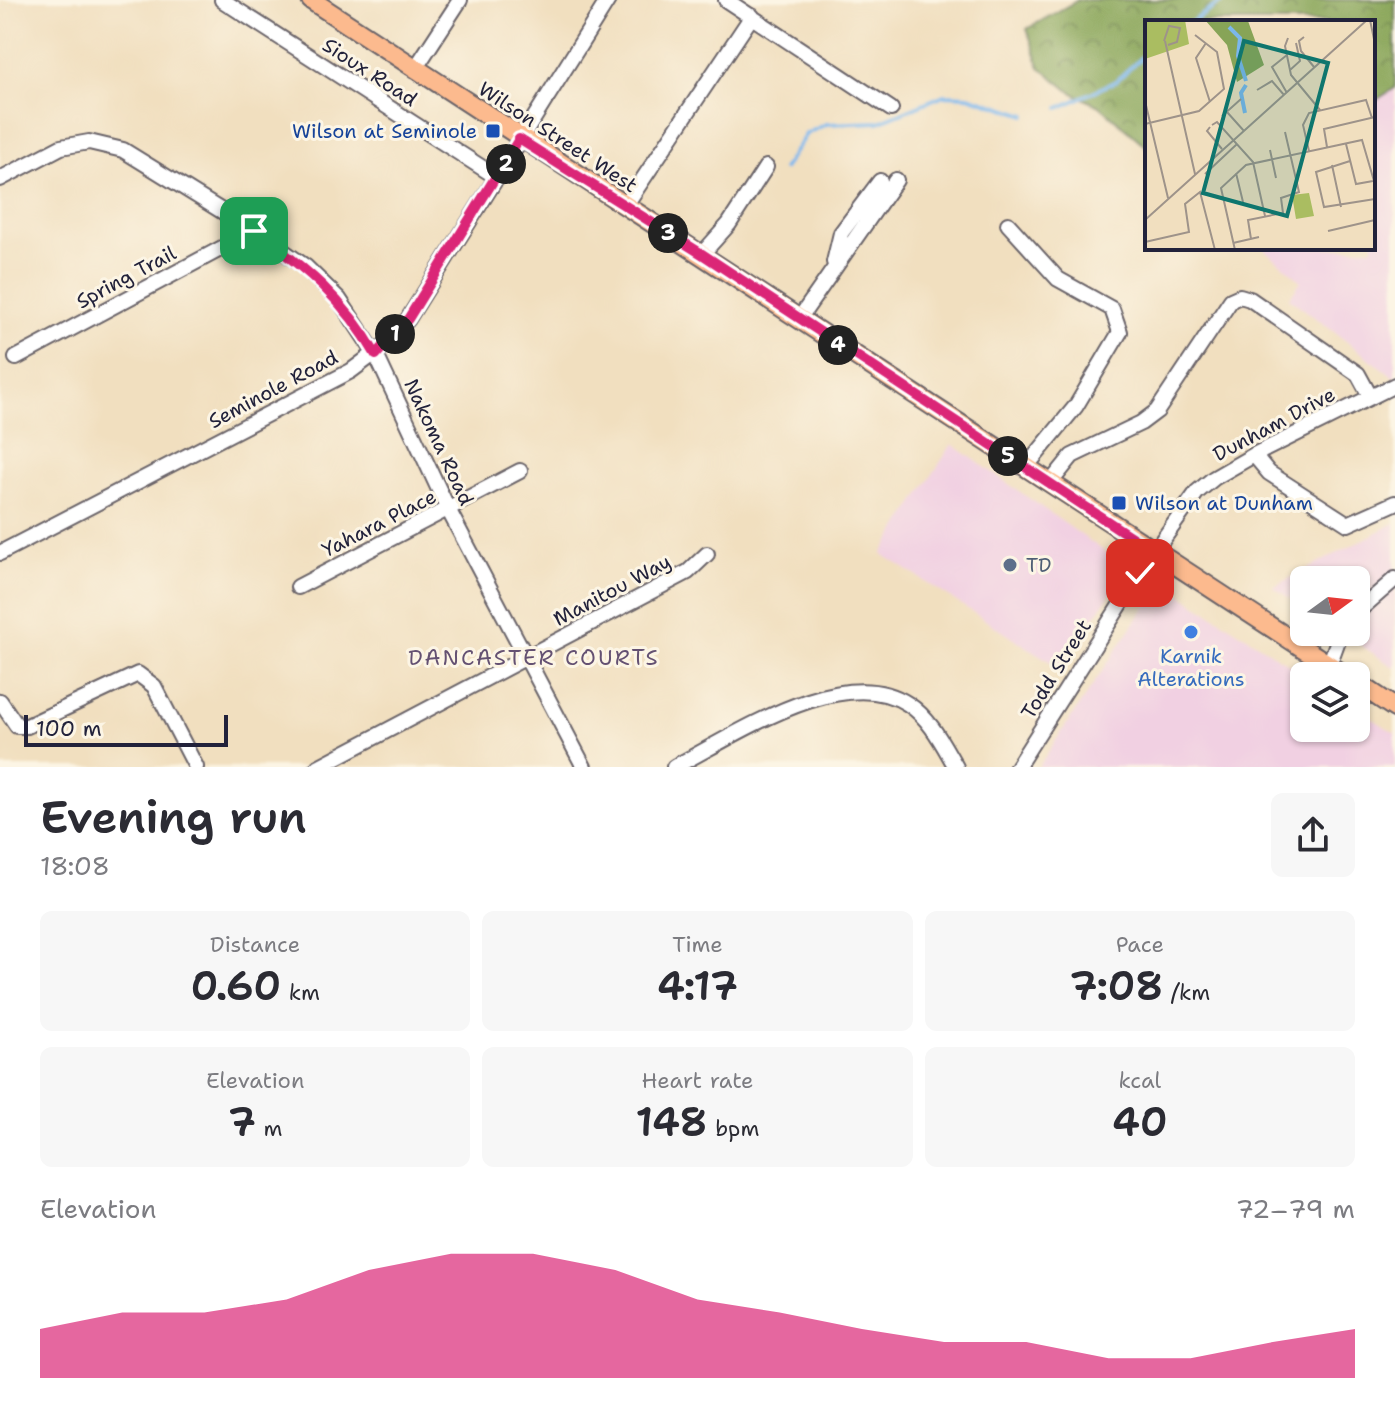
<!DOCTYPE html>
<html lang="en">
<head>
<meta charset="utf-8">
<style>
	body { margin:0; font-family:"Shantell Sans",sans-serif; background:#f7f7f7; color:#2b2b33; height:100vh; display:flex; flex-direction:column; font-size:30px; white-space:nowrap }
	* { box-sizing:border-box; margin:0 }
	p { font-size:26px; color:#7c7c81 }
	.icon { flex:none; width:44px; height:44px; fill:none; stroke:currentColor; stroke-width:2; stroke-linecap:round; stroke-linejoin:round }
	.map { position:relative; height:767px; overflow:hidden }
	.panel { display:flex; flex-direction:column; background:#fff; flex:1 }
	.panel>* { flex:none }
	.needle { width:52px; rotate:75deg }
	.tools { position:absolute; left:1290px; top:566px; display:grid; gap:16px }
	.tools a { display:grid; place-items:center; width:80px; height:80px; border-radius:12px; background:#fff; box-shadow:0 2px 6px #0004; font-size:40px }
	.scale { position:absolute; left:24px; bottom:20px; width:204px; box-sizing:border-box; padding-left:8px; border:4px solid #22223b; border-top:0; font-size:22px; line-height:28px; white-space:nowrap; color:#22223b; -webkit-text-stroke:6px #fcf5e5; paint-order:stroke }
	.pin { position:absolute; display:grid; place-items:center; width:68px; height:68px; color:#fff; margin:-34px; border-radius:16px; box-shadow:0 4px 12px #0006 }
	.km { position:absolute; width:40px; height:40px; margin:-20px; border-radius:50%; background:#222; color:#fff; font-size:22px; line-height:40px; text-align:center }
	.round { display:grid; place-items:center; flex:none; width:84px; height:84px; border-radius:12px; background:#f7f7f7 }
	.summary { display:flex; align-items:center; justify-content:space-between; height:136px; padding:0 40px }
	h1 { font-size:44px; font-weight:600; line-height:60px }
	.figures { display:grid; grid-template-columns:repeat(3,1fr); gap:12px; height:136px; padding:8px 40px }
	.figures div { display:grid; align-content:center; border-radius:12px; background:#f7f7f7; text-align:center }
	.figures b { font-size:40px; font-weight:600 }
	.figures small { font-size:22px; font-weight:400 }
	.figures p { font-size:22px }
	.chart { height:224px; padding:16px 40px }
	.chart p { display:flex; justify-content:space-between }
	.chart svg { width:100%; height:144px; margin-top:8px; fill:#db2777; opacity:.7 }
	.map>svg:first-child { display:block }
	.built { fill:#f1d0e2 }
	.forest { fill:url(#forest-crowns); stroke:#546349; stroke-width:2 }
	.lines { fill:none; stroke-linecap:round; stroke-linejoin:round }
	.stream { stroke:#7bb7ed; stroke-width:4 }
	.minor-casing { stroke:#6a6469; stroke-width:18 }
	.major-casing { stroke:#6a6469; stroke-width:22 }
	.minor { stroke:#fff; stroke-width:14 }
	.major { stroke:#fcba8e; stroke-width:18 }
	.route-casing { stroke:#fff; stroke-width:16 }
	.route { stroke:#db2777; stroke-width:10 }
	.transit-dot { fill:#1a4fb4; stroke:#fcf5e5; stroke-width:3 }
	.service-dot { fill:#5c6f8a; stroke:#fcf5e5; stroke-width:3 }
	.shop-dot { fill:#3f7fe0; stroke:#fcf5e5; stroke-width:3 }
	.labels { text-anchor:middle; dominant-baseline:central; stroke-width:6; stroke-linejoin:round; paint-order:stroke }
	.street-label { font-size:20px; fill:#22223b; stroke:#fcf5e5 }
	.transit-label { font-size:20px; fill:#164399; stroke:#fcf5e5; text-anchor:end }
	.service-label { font-size:20px; fill:#4e5e75; stroke:#fcf5e5; text-anchor:start }
	.shop-label { font-size:20px; fill:#366cbe; stroke:#fcf5e5 }
	.neighbourhood-label { font-size:22px; letter-spacing:2px; fill:#645172; stroke:#fcf5e5 }
	.inset-river { fill:none; stroke:#7bb7ed; stroke-width:4 }
	.inset-road { fill:none; stroke:#9e938a; stroke-width:2 }
	.view { fill:#0f766e; fill-opacity:0.15; stroke:#0f766e; stroke-width:4 }
	.inset-edge { fill:none; stroke:#22223b; stroke-width:4 }
</style>
</head>
<body>
<div class="map">
<svg width="1395" height="767" viewBox="0 0 1395 767">
	<defs>
		<pattern id="forest-crowns" width="20" height="18" patternUnits="userSpaceOnUse" patternTransform="scale(2)"><rect width="20" height="18" fill="#87a457"/><path d="M2 6a3 3 0 1 1 6 0M12 15a3 3 0 1 1 6 0" fill="none" stroke="#6e8549"/></pattern>
	</defs>
	<rect width="100%" height="100%" fill="#fcf5e5"/>
	<filter id="ink" filterUnits="userSpaceOnUse"><feTurbulence type="fractalNoise" baseFrequency=".0125" numOctaves="2"/><feDisplacementMap in="SourceGraphic" scale="16" xChannelSelector="R" yChannelSelector="G"/><feConvolveMatrix kernelMatrix="1 2 1 2 8 2 1 2 1" color-interpolation-filters="sRGB"/></filter>
	<filter id="wash" filterUnits="userSpaceOnUse"><feTurbulence type="fractalNoise" baseFrequency=".006" numOctaves="4" result="noise"/><feDisplacementMap in="SourceGraphic" scale="32" xChannelSelector="R" yChannelSelector="G"/><feGaussianBlur stdDeviation="1.8" result="paint"/><feColorMatrix in="noise" values="0 0 0 0 0 0 0 0 0 0 0 0 0 0 0 0 0 1.4 0 .05"/><feComposite in="paint" operator="in"/></filter>
	<g filter="url(#wash)">
		<rect width="100%" height="100%" fill="#f1dfbf"/>
		<path class="built" d="M1395 88V378L1289 298 1301 281 1263 248H1373V102Z
			M952 444 1128 568 1060 668 882 554Z
			M1395 523V668L1341 632H1356V580H1304V608L1273 587Z
			M1162 582 1307 676H1304V728H1356V708L1395 733V767H1038Z"/>
		<path class="forest" d="M1078 0H1395V88L1373 102V22H1147V147L1101 107 1071 92 1040 67 1027 29Z"/>
		<g class="lines">
			<path class="stream" d="M1192 22 1224 0
				M1059 108 1116 81 1147 52
				M783 169 806 134 826 124 879 122 944 95 968 96 1026 115"/>
		</g>
	</g>
	<g filter="url(#ink)">
		<g class="lines">
			<defs>
				<path id="minor" d="M222 0 498 178
					M726 0 891 109
					M415 69 460 0
					M0 179 61 147 89 142 123 150 254 231 306 267 339 299 376 355 448 509 584 767
					M625 206 752 16
					M1008 224 1058 279 1112 309 1120 332 1076 406 1026 467
					M702 254 729 224 766 167
					M834 262 841 233 880 181
					M799 319 896 180
					M16 358 254 231
					M1254 455 1269 473 1348 524 1395 503
					M1051 482 1072 456 1141 423 1157 411 1231 300 1240 296 1250 299 1358 374 1370 396
					M0 553 351 371 383 347 408 319 608 0
					M298 587 520 471
					M1356 613 1395 579
					M1329 665 1341 632
					M0 701 17 726H27L138 674 154 686 196 767
					M318 767 688 572 707 554
					M674 767C733 737 843 661 908 704 931 719 943 745 956 767
					M1017 767 1154 552 1197 492 1214 478 1254 455 1395 385"/>
				<path id="major" d="M311 0 1346 676
					M1356 682 1395 708"/>
			</defs>
			<use href="#minor" class="minor-casing"/>
			<use href="#major" class="major-casing"/>
			<use href="#minor" class="minor"/>
			<use href="#major" class="major"/>
		</g>
	</g>
	<g class="lines" filter="url(#ink)">
		<defs>
			<path id="route" d="M254 231C305 267 345 300 376 355L408 319 519 139 702 254 1154 552 1140 573"/>
		</defs>
		<use href="#route" class="route-casing"/>
		<use href="#route" class="route"/>
	</g>
	<g class="transit-dot">
		<rect x="485" y="123" width="16" height="16" rx="4"/>
		<rect x="1111" y="495" width="16" height="16" rx="4"/>
	</g>
	<circle class="service-dot" cx="1010" cy="565" r="8"/>
	<circle class="shop-dot" cx="1191" cy="632" r="8"/>
	<g class="labels">
		<g class="street-label">
			<text transform="translate(370 72) rotate(33)">Sioux Road</text>
			<text transform="translate(558 137) rotate(33)">Wilson Street West</text>
			<text transform="translate(126 277) rotate(-28)">Spring Trail</text>
			<text transform="translate(273 389) rotate(-28)">Seminole Road</text>
			<text transform="translate(1274 424) rotate(-28)">Dunham Drive</text>
			<text transform="translate(439 442) rotate(65)">Nakoma Road</text>
			<text transform="translate(379 523) rotate(-27)">Yahara Place</text>
			<text transform="translate(612 590) rotate(-28)">Manitou Way</text>
			<text transform="translate(1056 669) rotate(-58)">Todd Street</text>
		</g>
		<g class="transit-label">
			<text x="477" y="131">Wilson at Seminole</text>
			<text x="1135" y="503" text-anchor="start">Wilson at Dunham</text>
		</g>
		<g class="service-label">
			<text x="1026" y="565">TD</text>
		</g>
		<g class="shop-label">
			<text x="1191" y="656">Karnik<tspan x="1191" dy="23">Alterations</tspan></text>
		</g>
		<g class="neighbourhood-label">
			<text x="534" y="657">DANCASTER COURTS</text>
		</g>
	</g>
	<g transform="translate(1145 20)">
		<rect width="230" height="230" fill="#f1dfbf"/>
		<path d="M0 0H40L44 24 0 39ZM164 173 169 196 151 199 147 175Z" fill="#aabd61"/>
		<path d="M60 0 103 1 119 45 92 62 82 25Z" fill="#87a457"/>
		<path class="inset-river" d="M84 7 95 18 93 36 101 61M100 93 96 73 101 65"/>
		<path class="inset-road" d="M225 0 230 24M159 17 154 21 156 31 169 47M143 18 140 26 146 55 175 90M19 21 24 6 35 8 32 22 23 25M20 21 50 154M61 23 51 38 65 82M142 35 127 47 142 73M145 50 155 41 151 23M112 70 127 61 139 75M0 81 23 178M82 92 99 111M77 96 96 79M0 104 54 91 79 69 72 32 50 15M67 105 72 102 108 142 120 196M65 107 62 111 77 129M201 124 211 164 228 161M182 127 179 109 230 97M125 130 131 158M164 131 158 105 164 93 221 80 227 98M205 141 171 152 179 187 230 179M187 145 196 187M91 153 98 182M60 154 92 124M0 200 222 0M183 211 230 200M106 219 103 200 138 193 136 178 154 172 140 112M0 222 44 212 40 184 55 172 70 230M88 223 114 217M90 230 76 168 101 145 217 120 229 161"/>
		<path class="view" d="M99 21 183 43 142 196 58 173Z"/>
		<rect width="230" height="230" class="inset-edge"/>
	</g>
</svg>
<div class="tools">
<a><svg class="needle" viewBox="-14 -14 28 28"><path d="M0-13l5 13h-10z" fill="#e53935"/><path d="M0 13l5-13h-10z" fill="#7c7c81"/></svg></a>
<a><svg class="icon" aria-label="layers" viewBox="0 0 24 24"><path d="M12 4l9 5-9 5-9-5zM3 14l9 5 9-5"/></svg></a>
</div>
<div class="scale">100 m</div>
<div class="pin" style="left:254px;top:231px;background:#1e9e55"><svg class="icon" aria-label="arrive" viewBox="0 0 24 24"><path d="M6 21V4h12l-3 4 3 4H6"/></svg></div>
<div class="pin" style="left:1140px;top:573px;background:#d93025"><svg class="icon" aria-label="check" viewBox="0 0 24 24"><path d="M5 12l5 5 9-10"/></svg></div>
<b class="km" style="left:395px;top:334px">1</b>
<b class="km" style="left:506px;top:164px">2</b>
<b class="km" style="left:668px;top:233px">3</b>
<b class="km" style="left:838px;top:345px">4</b>
<b class="km" style="left:1008px;top:456px">5</b>
</div>
<section class="panel">
<div class="summary"><div><h1>Evening run</h1><p>18:08</p></div><a class="round"><svg class="icon" aria-label="share" viewBox="0 0 24 24"><path d="M12 15V3M7 8l5-5 5 5M5 13v7h14v-7"/></svg></a></div>
<div class="figures">
<div><p>Distance</p><b>0.60<small> km</small></b></div>
<div><p>Time</p><b>4:17</b></div>
<div><p>Pace</p><b>7:08<small> /km</small></b></div>
</div>
<div class="figures">
<div><p>Elevation</p><b>7<small> m</small></b></div>
<div><p>Heart rate</p><b>148<small> bpm</small></b></div>
<div><p>kcal</p><b>40</b></div>
</div>
<div class="chart"><p><span>Elevation</span>72–79 m</p>
<svg viewBox="0 0 160 44" preserveAspectRatio="none"><path d="M0 44V29L10 24L20 24L30 20L40 11L50 6L60 6L70 11L80 20L90 24L100 29L110 33L120 33L130 38L140 38L150 33L160 29V44z"/></svg>
</div>
</section>
</body>
</html>
